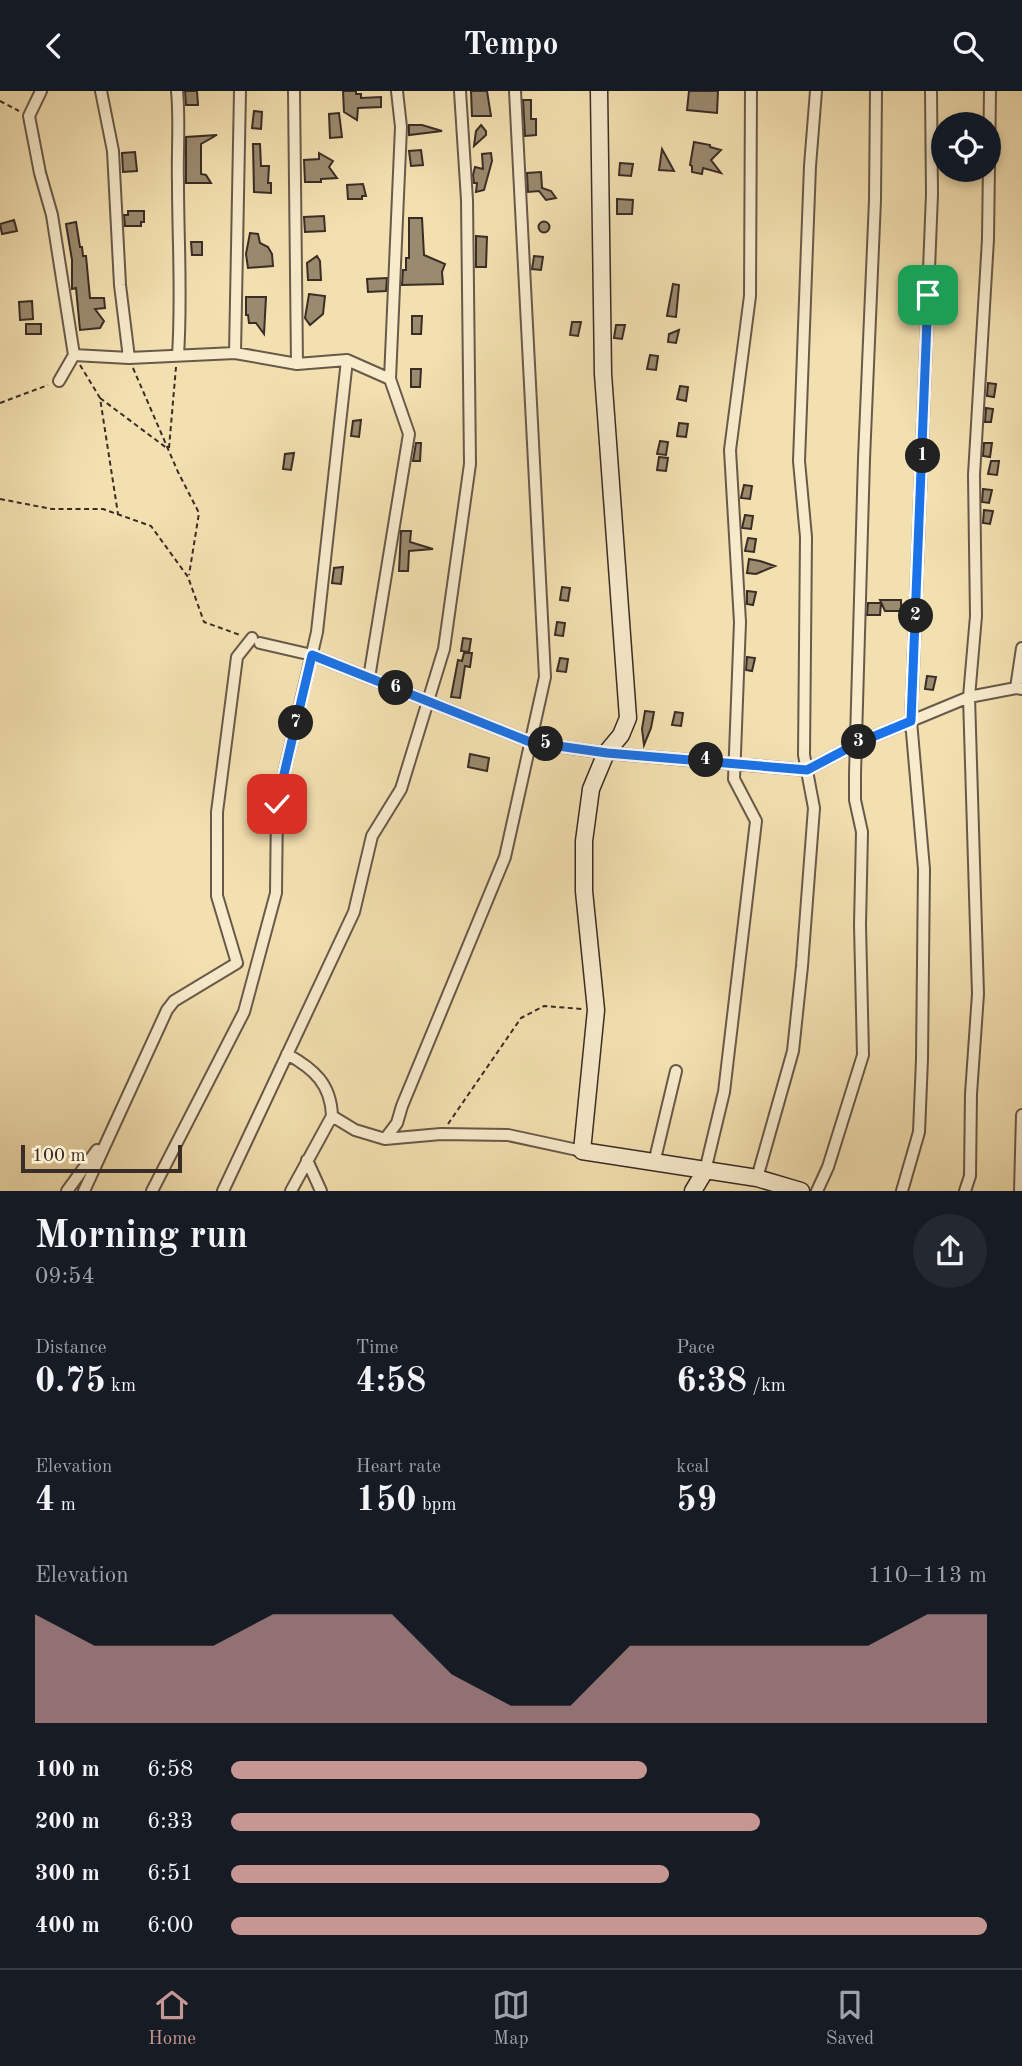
<!DOCTYPE html>
<html lang="en">
<head>
<meta charset="utf-8">
<style>
	body { margin:0; font-family:"Old Standard TT",serif; background:#242831; color:#f1f3f6; height:100vh; display:flex; flex-direction:column; font-size:26px; white-space:nowrap }
	* { box-sizing:border-box; margin:0 }
	p { font-size:23px; color:#9ea1a6 }
	.icon { flex:none; width:38px; height:38px; fill:none; stroke:currentColor; stroke-width:2; stroke-linecap:round; stroke-linejoin:round }
	.map { position:relative; height:1100px; overflow:hidden }
	.side { display:flex; flex-direction:column; background:#171b24; flex:1 }
	.side>* { flex:none }
	.controls { position:absolute; left:931px; top:21px; display:grid; gap:14px }
	.controls a { display:grid; place-items:center; width:70px; height:70px; border-radius:50%; background:#171b24; box-shadow:0 4px 10px #0003; font-size:35px }
	.scale { position:absolute; left:21px; bottom:18px; width:161px; box-sizing:border-box; padding-left:7px; border:4px solid #3a2c27; border-top:0; font-size:19px; line-height:24px; white-space:nowrap; color:#3a2c27; -webkit-text-stroke:5px #f7ebcc; paint-order:stroke }
	.pin { position:absolute; display:grid; place-items:center; width:60px; height:60px; color:#fff; margin:-30px; border-radius:14px; box-shadow:0 4px 10px #0006 }
	.km { position:absolute; width:35px; height:35px; margin:-18px; border-radius:50%; background:#222; color:#fff; font-size:19px; line-height:35px; text-align:center }
	.round { display:grid; place-items:center; flex:none; width:74px; height:74px; border-radius:37px; background:#242831 }
	.summary { display:flex; align-items:center; justify-content:space-between; height:119px; padding:0 35px }
	h1 { font-size:38px; font-weight:800; line-height:52px }
	.figures { display:grid; grid-template-columns:repeat(3,1fr); gap:10px; height:119px; padding:7px 35px }
	.figures div { display:grid; align-content:center }
	.figures b { font-size:35px; font-weight:800 }
	.figures small { font-size:19px; font-weight:400 }
	.figures p { font-size:19px }
	.chart { height:196px; padding:14px 35px }
	.chart p { display:flex; justify-content:space-between }
	.chart svg { width:100%; height:126px; margin-top:7px; fill:#c59692; opacity:.7 }
	ul { padding:0 35px; list-style:none; font-size:23px }
	li { display:grid; grid-template-columns:112px 84px 1fr; align-items:center; height:52px }
	li i { height:18px; border-radius:9px; background:#c59692 }
	header { display:flex; justify-content:space-between; align-items:center; height:91px; padding:0 35px; background:#171b24; font-size:32px; font-weight:800 }
	.tabs { display:flex; justify-content:space-around; align-items:center; height:98px; border-top:2px solid #363941; background:#171b24; font-size:19px; color:#9ea1a6 }
	.tabs a { display:grid; justify-items:center; gap:4px }
	.tabs .active { color:#c59692 }
	.map>svg:first-child { display:block }
	.building { fill:#9a8a6e; stroke:#3a2c27; stroke-width:2 }
	.lines { fill:none; stroke-linecap:round; stroke-linejoin:round }
	.street-casing { stroke:#685949; stroke-width:14 }
	.secondary-casing { stroke:#3a2c27; stroke-width:19 }
	.path { stroke:#3a2c27; stroke-width:2; stroke-dasharray:5 3.5; stroke-linecap:butt }
	.street { stroke:#f7ebcc; stroke-width:10 }
	.secondary { stroke:#f7ebcc; stroke-width:16 }
	.route-casing { stroke:#fff; stroke-width:14 }
	.route { stroke:#1a73e8; stroke-width:9 }
</style>
</head>
<body>
<header><svg class="icon" aria-label="back" viewBox="0 0 24 24"><path d="M15 5l-7 7 7 7"/></svg>Tempo<svg class="icon" aria-label="search" viewBox="0 0 24 24"><circle cx="10" cy="10" r="6"/><path d="M15 15l6 6"/></svg></header>
<div class="map">
<svg width="1022" height="1100" viewBox="0 0 1022 1100">
	<rect width="100%" height="100%" fill="#f3e0b0"/>
	<filter id="stains"><feTurbulence type="fractalNoise" baseFrequency=".00286" numOctaves="4"/><feColorMatrix values="0 0 0 0 .2 0 0 0 0 .09 0 0 0 0 .02 0 0 0 .5 -.17"/></filter>
	<radialGradient id="worn" r=".72"><stop offset=".6" stop-color="#630" stop-opacity="0"/><stop offset="1" stop-color="#630" stop-opacity=".3"/></radialGradient>
	<path class="building" d="M185 0H197L198 14H186Z
		M343 0H356V3H361V7L381 6V16L358 17 357 29 344 21Z
		M471 0H487L491 25H472Z
		M689 0H718L717 22 687 19Z
		M523 9H531V28H536V44L525 45Z
		M254 20 262 21 261 38 252 37Z
		M339 22 342 46 330 47 329 23Z
		M409 34H422L442 40 409 44Z
		M481 34 486 40V44L474 55 476 40Z
		M217 44 201 53V83L206 84 211 92H186V46Z
		M694 51 710 54V56L721 59 711 69 721 82 703 77 702 83 692 81V75L690 74Z
		M253 53H260L261 75H269L268 92H271V102L254 101Z
		M662 58 674 80 659 79Z
		M421 59 423 74 411 75 409 60Z
		M135 61 137 80 123 81 122 62Z
		M319 62 333 70 329 76 337 87 321 88V91H305L304 69 319 68Z
		M491 62 492 70 484 99 476 101 477 92H474L473 84 475 76 483 78 482 63Z
		M620 72 633 73 631 85 619 84Z
		M541 81 542 97 551 100 556 107 546 109 539 100 528 101 527 82Z
		M363 93 366 105H362V108H348L347 94Z
		M617 108 633 109 632 123H617Z
		M128 120H144V131H141V135H125L124 124H128Z
		M324 125 325 140 305 141 304 126Z
		M409 127H422L424 164 445 173 442 181 443 193 402 194 403 179H406V167H409Z
		M14 129 17 140 2 143 0 133Z
		M538.5 136a5.5 5.5 0 1 1 11 0a5.5 5.5 0 1 1-11 0Z
		M76 131 80 156H82L83 165H86L90 207H104L105 217 95 218 104 230 100 237 80 239 76 197 72 198V169L66 133Z
		M250 142 258 143 260 152 268 156 272 163 273 175 248 177 246 163Z
		M476 145 487 146 486 176H476Z
		M191 151H202V164H192Z
		M317 165 320 170 321 189H308L307 172Z
		M534 165 543 166 541 179 532 178Z
		M387 187 386 200 368 201 367 188Z
		M673 193 679 194 676 226 667 225Z
		M309 203 325 205 323 223 310 234 305 227Z
		M246 206H266L264 243 256 232H249L248 224H246Z
		M32 210 33 228 20 229 19 211Z
		M412 225H422L421 243H412Z
		M572 231H581L578 245 570 244Z
		M26 233H41V243H26Z
		M616 234H625L622 248 614 247Z
		M679 239 676 252 668 251 669 243Z
		M650 264 658 265 656 279 647 278Z
		M411 278H421L420 296H411Z
		M988 292 996 293 994 306 987 305Z
		M680 295 688 296 686 310 677 308Z
		M986 317 993 318 991 331H985Z
		M361 329 359 346 351 345 353 330Z
		M679 332 688 333 686 346 677 345Z
		M660 350 668 351 666 364 657 363Z
		M416 352H421L420 370H413Z
		M984 352H992L990 366 983 365Z
		M294 362 291 379 283 378 285 363Z
		M659 366 668 367 666 380 657 379Z
		M991 370H999L997 384 988 383Z
		M744 394 752 395 750 408 741 407Z
		M983 398 992 399 989 412 982 411Z
		M984 419 993 420 990 433 983 432Z
		M745 424 753 425 751 438 742 437Z
		M401 440H411L410 451 433 458 409 460 408 480H399Z
		M748 447 756 448 754 461 745 460Z
		M749 468 760 470 775 475 756 483 747 482Z
		M343 476 341 493 332 492 334 477Z
		M562 496 570 497 568 510 560 509Z
		M747 500 756 501 753 514 747 513Z
		M880 509H901V520H885Z
		M868 512H881L880 524H867Z
		M557 531 565 532 563 545 555 544Z
		M463 547 471 548 469 561 461 560Z
		M464 562H472L470 576 465 575 460 607 451 606 458 569 462 570Z
		M747 566 755 567 752 580 746 579Z
		M560 567 568 568 566 581 557 580Z
		M927 585 936 586 933 599 925 598Z
		M645 620 654 621 651 637 644 654 642 638Z
		M675 621 683 622 681 635 672 634Z
		M470 663 489 667 487 680 468 676Z"/>
	<g class="lines">
		<defs>
			<path id="street" d="M41 0 29 25 40 82 52 124 74 264
				M101 0 113 60 120 194 129 267
				M177 0C180 31 177 61 178 92 178 149 182 206 178 264
				M294 0 297 273
				M235 262 240 0
				M390 288 401 36 397 0
				M59 290 74 264 129 267 235 262 297 273 347 269 390 288 409 343 369 587
				M260 552 312 564 530 651 606 662 807 679 858 652 969 606 1016 597 1022 598
				M1016 597 1022 557
				M287 963C314 978 331 993 332 1025L355 1039 385 1048 441 1043 508 1044 582 1060
				M385 1048 397 1032 402 1015 505 766 545 586 515 0
				M307 1069 321 1100
				M654 1072 676 980
				M705 1080 724 1001 756 730 734 688 740 531 730 359 750 205 751 0
				M757 1087 793 960 802 875 814 717 804 664 806 446 799 370 810 75 816 0
				M67 1100 97 1059
				M84 1100 167 919 174 910 237 872 217 805V721L237 566 252 547
				M152 1100 244 921 276 802 277 713 317 541 347 269
				M223 1100 354 821 372 745 401 698 444 558 470 373 467 109 460 0
				M291 1100 332 1025
				M817 1100 828 1076 863 964 860 834 862 741 855 709V683L864 368 875 109 876 0
				M902 1100 919 1041 922 968 924 778 911 630 932 103 931 0
				M965 1100 970 1085 971 1003 978 903 969 606 976 525 974 384 988 148 990 0
				M1020 1100 1022 1024"/>
			<path id="secondary" d="M599 0 603 283 628 627 621 644 606 662 591 698 584 750V800L596 919 582 1060 757 1087 801 1100
				M693 1100 705 1080"/>
		</defs>
		<use href="#street" class="street-casing"/>
		<use href="#secondary" class="secondary-casing"/>
		<path class="path" d="M0 10 19 20
			M80 274 100 307 118 423
			M133 277 178 381 199 422 189 484
			M100 307 168 358
			M0 312 48 294
			M169 357 176 276
			M0 408 52 418H103L151 435 188 486 204 531 240 544
			M448 1033 521 927 544 915 582 918"/>
		<use href="#street" class="street"/>
		<use href="#secondary" class="secondary"/>
	</g>
	<g class="lines">
		<defs>
			<path id="route" d="M277 713 312 564 530 651 607 662 807 679 858 652 911 630 928 204"/>
		</defs>
		<use href="#route" class="route-casing"/>
		<use href="#route" class="route"/>
	</g>
	<rect width="100%" height="100%" filter="url(#stains)"/>
	<rect width="100%" height="100%" fill="url(#worn)"/>
</svg>
<div class="controls">
<a><svg class="icon" aria-label="locate" viewBox="0 0 24 24"><circle cx="12" cy="12" r="6"/><path d="M12 2v4M12 18v4M2 12h4M18 12h4"/></svg></a>
</div>
<div class="scale">100 m</div>
<div class="pin" style="left:928px;top:204px;background:#1e9e55"><svg class="icon" aria-label="arrive" viewBox="0 0 24 24"><path d="M6 21V4h12l-3 4 3 4H6"/></svg></div>
<div class="pin" style="left:277px;top:713px;background:#d93025"><svg class="icon" aria-label="check" viewBox="0 0 24 24"><path d="M5 12l5 5 9-10"/></svg></div>
<b class="km" style="left:923px;top:365px">1</b>
<b class="km" style="left:916px;top:525px">2</b>
<b class="km" style="left:859px;top:651px">3</b>
<b class="km" style="left:706px;top:669px">4</b>
<b class="km" style="left:546px;top:653px">5</b>
<b class="km" style="left:396px;top:597px">6</b>
<b class="km" style="left:296px;top:632px">7</b>
</div>
<section class="side">
<div class="summary"><div><h1>Morning run</h1><p>09:54</p></div><a class="round"><svg class="icon" aria-label="share" viewBox="0 0 24 24"><path d="M12 15V3M7 8l5-5 5 5M5 13v7h14v-7"/></svg></a></div>
<div class="figures">
<div><p>Distance</p><b>0.75<small> km</small></b></div>
<div><p>Time</p><b>4:58</b></div>
<div><p>Pace</p><b>6:38<small> /km</small></b></div>
</div>
<div class="figures">
<div><p>Elevation</p><b>4<small> m</small></b></div>
<div><p>Heart rate</p><b>150<small> bpm</small></b></div>
<div><p>kcal</p><b>59</b></div>
</div>
<div class="chart"><p><span>Elevation</span>110–113 m</p>
<svg viewBox="0 0 160 44" preserveAspectRatio="none"><path d="M0 44V6L10 17L20 17L30 17L40 6L50 6L60 6L70 27L80 38L90 38L100 17L110 17L120 17L130 17L140 17L150 6L160 6V44z"/></svg>
</div>
<ul>
<li><b>100 m</b>6:58<i style="width:55%"></i></li>
<li><b>200 m</b>6:33<i style="width:70%"></i></li>
<li><b>300 m</b>6:51<i style="width:58%"></i></li>
<li><b>400 m</b>6:00<i style="width:100%"></i></li>
</ul>
</section>
<nav class="tabs">
<a class="active"><svg class="icon" aria-label="home" viewBox="0 0 24 24"><path d="M3 11l9-7 9 7M6 9v11h12V9"/></svg>Home</a>
<a><svg class="icon" aria-label="map" viewBox="0 0 24 24"><path d="M3 6l6-2 6 2 6-2v14l-6 2-6-2-6 2zM9 4v14M15 6v14"/></svg>Map</a>
<a><svg class="icon" aria-label="saved" viewBox="0 0 24 24"><path d="M7 4h10v16l-5-4-5 4z"/></svg>Saved</a>
</nav>
</body>
</html>
